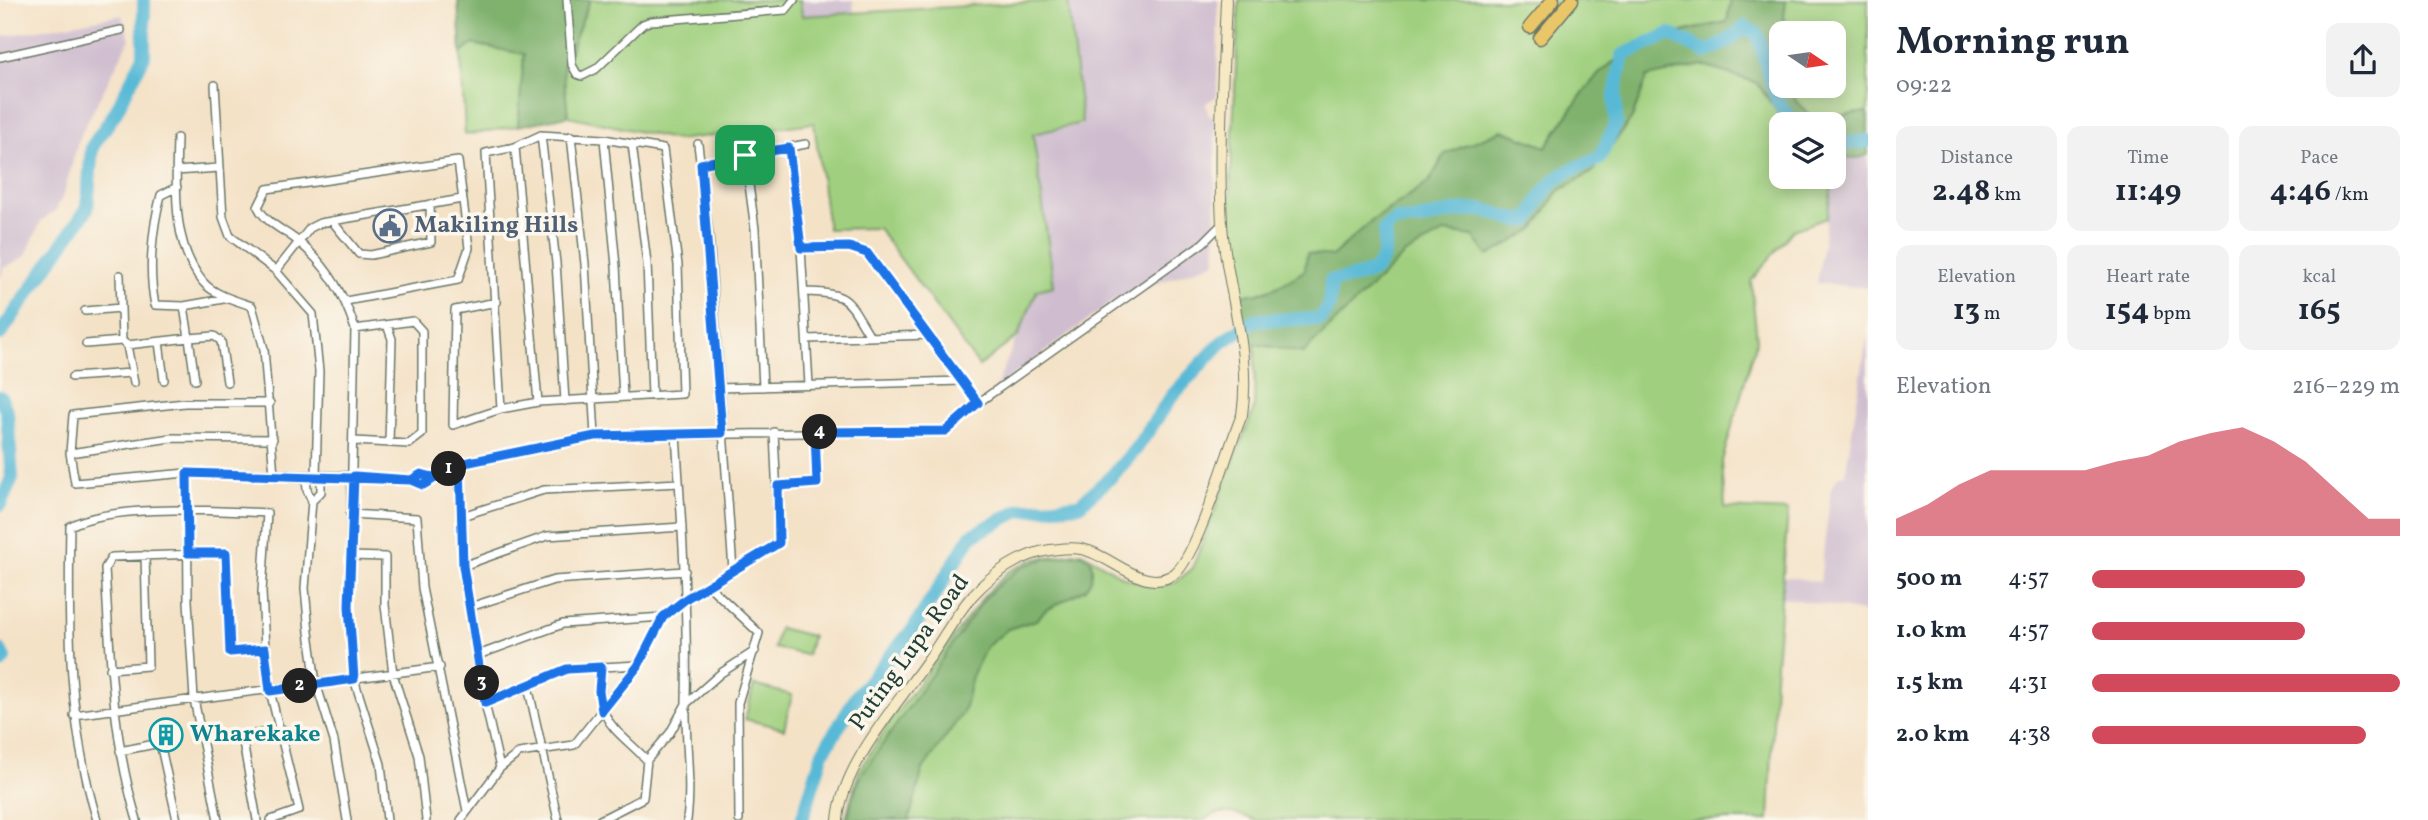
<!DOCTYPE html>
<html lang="en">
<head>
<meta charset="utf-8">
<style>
	body { margin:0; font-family:Vollkorn,serif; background:#f2f2f3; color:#1f2937; height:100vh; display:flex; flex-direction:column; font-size:26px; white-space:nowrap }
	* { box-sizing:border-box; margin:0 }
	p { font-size:23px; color:#747a83 }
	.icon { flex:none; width:38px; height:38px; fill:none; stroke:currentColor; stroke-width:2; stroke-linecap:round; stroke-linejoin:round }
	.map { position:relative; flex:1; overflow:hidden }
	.side { display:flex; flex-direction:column; background:#fff; width:560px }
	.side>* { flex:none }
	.needle { width:46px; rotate:103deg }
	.tools { position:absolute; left:1769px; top:21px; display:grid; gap:14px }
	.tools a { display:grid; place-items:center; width:77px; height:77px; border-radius:14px; background:#fff; box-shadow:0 4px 18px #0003; font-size:35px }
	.pin { position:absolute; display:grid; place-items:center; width:60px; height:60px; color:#fff; margin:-30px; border-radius:14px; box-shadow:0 4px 10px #0006 }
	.km { position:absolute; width:35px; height:35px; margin:-18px; border-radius:50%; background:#222; color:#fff; font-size:19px; line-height:35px; text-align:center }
	.round { display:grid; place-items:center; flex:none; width:74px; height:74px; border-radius:14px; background:#f2f2f3 }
	.overview { display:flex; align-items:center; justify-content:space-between; height:119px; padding:0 28px }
	h1 { font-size:38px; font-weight:700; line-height:52px }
	.stats { display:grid; grid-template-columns:repeat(3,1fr); gap:10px; height:119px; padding:7px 28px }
	.stats div { display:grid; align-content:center; border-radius:14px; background:#f2f2f3; text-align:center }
	.stats b { font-size:30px; font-weight:700 }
	.stats small { font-size:19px; font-weight:400 }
	.stats p { font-size:19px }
	.chart { height:196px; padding:14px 28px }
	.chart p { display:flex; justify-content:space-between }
	.chart svg { width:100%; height:126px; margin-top:7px; fill:#d1495b; opacity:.7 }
	ul { padding:0 28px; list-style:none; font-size:23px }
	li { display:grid; grid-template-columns:112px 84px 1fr; align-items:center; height:52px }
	li i { height:18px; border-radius:9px; background:#d1495b }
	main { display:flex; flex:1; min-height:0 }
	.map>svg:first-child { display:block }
	.industrial { fill:#cfbdcf }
	.green { fill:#a0d07f; stroke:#60865a; stroke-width:2 }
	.forest { fill:#80b26e; stroke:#507851; stroke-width:2 }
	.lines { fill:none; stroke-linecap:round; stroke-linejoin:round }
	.river { stroke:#58b9d6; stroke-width:14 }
	.street-casing { stroke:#6a7767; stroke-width:10 }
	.secondary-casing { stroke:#6a7767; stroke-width:12 }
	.highway-casing { stroke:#6a7767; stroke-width:15 }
	.street { stroke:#fff; stroke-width:7 }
	.secondary { stroke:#f6e9c3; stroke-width:10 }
	.highway { stroke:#e9c769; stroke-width:12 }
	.route-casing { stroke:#fff; stroke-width:14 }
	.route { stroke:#1a73e8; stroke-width:9 }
	.labels { text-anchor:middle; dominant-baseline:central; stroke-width:7; stroke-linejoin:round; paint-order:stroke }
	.service-label { font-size:24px; font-weight:bold; fill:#4e5e75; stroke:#fbf7ec; text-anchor:start }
	.street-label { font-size:24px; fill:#1f3d34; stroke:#fbf7ec }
	.culture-label { font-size:24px; font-weight:bold; fill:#0d838f; stroke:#fbf7ec; text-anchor:start }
</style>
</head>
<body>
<main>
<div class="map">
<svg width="1868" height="820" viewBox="0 0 1868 820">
	<rect width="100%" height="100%" fill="#fbf7ec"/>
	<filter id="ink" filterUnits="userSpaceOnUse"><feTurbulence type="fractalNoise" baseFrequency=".0143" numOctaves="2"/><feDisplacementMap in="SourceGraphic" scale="14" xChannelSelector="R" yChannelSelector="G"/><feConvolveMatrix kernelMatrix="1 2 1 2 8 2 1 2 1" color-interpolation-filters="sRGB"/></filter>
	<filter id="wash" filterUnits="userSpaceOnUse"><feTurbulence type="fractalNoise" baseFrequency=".00686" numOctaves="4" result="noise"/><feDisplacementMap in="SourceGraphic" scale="28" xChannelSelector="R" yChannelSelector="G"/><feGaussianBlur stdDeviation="1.57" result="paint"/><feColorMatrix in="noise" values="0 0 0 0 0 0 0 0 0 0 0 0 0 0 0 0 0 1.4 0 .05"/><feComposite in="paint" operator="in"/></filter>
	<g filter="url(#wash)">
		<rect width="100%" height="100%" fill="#f4e2c7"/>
		<path class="industrial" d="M800 0H853L854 13 801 16Z
			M1068 0H1218L1217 96 1206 103 1208 114 1215 120 1216 262 1117 298 995 389 1037 290 1054 285 1033 134 1082 125Z
			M122 15 130 39 79 138 64 193 56 210 41 221 26 256 3 268 0 281V37Z
			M1868 155V288L1817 283 1836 157 1859 158Z
			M1868 332V613L1781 597 1783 576 1820 582 1831 488 1839 475H1845Z"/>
		<path class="green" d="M590 0H800L802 16 1068 0 1082 123 1033 134 1054 286 1037 290 1018 336 979 366 878 228 828 229 814 123 677 140 568 116 563 68Z
			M1239 0H1731L1727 22C1678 32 1624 42 1590 84 1574 104 1560 126 1546 147L1502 130 1445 154 1429 182 1373 220 1332 256 1278 288 1260 294 1241 295 1229 217Z
			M1786 0H1868V112L1813 119 1795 100 1793 86H1834V33H1782Z
			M472 44 524 54 518 126 465 135 461 53Z
			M1702 65 1757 83 1786 124H1782V177H1833L1827 218 1793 230 1751 281 1757 340 1722 461 1725 508 1788 511 1775 677 1769 820H1254C1237 813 1220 808 1204 820H845L859 771 890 722 984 596 1008 572 1033 559 1082 552 1125 578 1152 587 1174 583 1192 569 1254 409 1255 344 1303 353 1404 255 1445 232 1473 236 1533 230 1559 191 1592 172 1632 118 1647 77Z
			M779 628 812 636 807 655 774 648Z
			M754 685 792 695 784 729 745 719Z"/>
		<path class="forest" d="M458 0H590L563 68 568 116 518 126 524 54 473 44 461 53Z
			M1731 0H1786L1782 33V86H1793L1795 100 1813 119 1868 112V155L1859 158 1834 157V124H1786L1757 83 1702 65 1647 77 1632 118 1592 172 1559 191 1533 230 1488 256 1473 236 1445 232 1404 255 1303 353 1247 342 1241 295C1267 294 1283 285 1305 270L1307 253 1332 256 1373 220 1429 182 1445 154 1502 130 1546 147C1561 126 1574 104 1590 84 1624 42 1678 33 1727 22Z
			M1081 553 1090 559C1094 570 1093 579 1085 589L1045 611 1036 620 1008 629 986 647 972 676 964 711 923 769 909 820H848L852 797 863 772 985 598C1022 562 1031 560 1081 553Z"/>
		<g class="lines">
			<path class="river" d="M1834 145 1868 141
				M0 334 87 209 92 147 115 113 144 56V0
				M0 397 7 412 12 478 0 505
				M0 650 4 658 0 663
				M802 820 823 752 859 693 914 628 971 536 1020 510 1079 505 1111 477 1135 450 1172 396 1221 343 1254 320 1321 319 1329 305 1331 281C1371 275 1388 274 1385 228L1396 220C1425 223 1452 208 1480 210 1498 211 1508 222 1529 220 1547 180 1559 173 1599 159L1616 123 1615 95 1623 55 1669 34 1706 52 1727 42 1745 27 1757 34 1778 102 1795 124"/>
		</g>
	</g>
	<g filter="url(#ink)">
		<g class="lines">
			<defs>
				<path id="street" d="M567 0 572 65 577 74 582 76 596 69 643 24 651 21 786 10 794 0
					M0 57 121 30
					M215 85 223 217 230 236 276 271 313 314 319 371 316 475
					M541 135 556 263 565 401
					M571 136 585 264 595 436
					M177 138C176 186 171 243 203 282 214 295 237 301 252 306L264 349 274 475
					M604 139 616 266 623 397
					M632 144 647 263 652 396
					M698 144 709 235 733 570
					M515 147 538 402
					M789 148 801 248 809 385
					M745 155 755 229 763 387
					M701 164 806 144
					M176 171 219 168
					M177 187 161 195C152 229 148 271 155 305L184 306 229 298
					M332 221 359 254 371 255 431 242 430 204
					M801 248 849 247 867 253 978 403 1203 243 1222 224
					M276 271 310 228 320 223 462 199
					M120 275 122 341 127 345
					M804 292C850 293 847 299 870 336
					M346 301 458 280 469 248 458 161 267 189 258 207C265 222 282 229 295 239 326 263 344 293 355 329L349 605 354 679 381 764 387 820
					M497 302 455 310 453 425 501 409 538 402 682 394 678 265 663 149 604 139 541 135 515 147 486 153 501 409
					M184 306 189 338 214 336 221 341 227 382
					M85 311 121 308
					M387 325 392 339 389 443
					M807 339 928 335
					M159 342 164 380
					M86 344 122 341
					M72 377 132 373
					M134 383 127 345 189 338 195 380
					M718 388 962 381
					M270 403H185L73 415 70 453 75 483 187 473 353 476 411 480 423 485 459 464 595 436 946 431 978 403
					M676 435C682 524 688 613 686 702 685 742 692 781 687 820
					M354 441 409 444 422 434V331L413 321 355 329
					M70 453 171 438 273 439
					M459 464 463 566 485 703 500 768
					M187 473 188 601 194 699 218 820
					M306 475 307 490 312 501 305 588 309 632 316 683 334 741 347 820
					M411 480 421 474 433 477
					M778 486 817 483 815 432
					M312 501 321 492V475
					M350 514 417 518 422 588 467 811
					M462 516 544 490 679 483
					M350 556 385 557V605L393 674 419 756 426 820
					M463 566 547 536 682 527
					M708 585 759 633 738 703 739 820
					M470 607 554 580 685 571
					M478 655 563 624 663 617
					M601 667C596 723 611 724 647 760
					M110 669 148 666 145 555
					M528 686 558 820
					M485 703 567 669 638 665
					M74 715 440 667
					M120 751 160 743 177 820
					M97 820C68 724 68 626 70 526 115 503 215 511 267 513L262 592 265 649 270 691 299 810 271 820
					M137 820C112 738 110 653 105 568L112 557 226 553 230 652 265 649
					M257 820 243 742 247 736 282 729
					M461 820 500 768 519 753 574 745 638 665 663 617 687 598 779 543 774 432
					M600 820 643 798 647 760 670 733 686 704 721 673 755 651"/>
				<path id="secondary" d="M838 820C842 765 897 705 928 660 943 639 956 614 973 595 992 574 1021 554 1050 550 1060 549 1071 547 1081 549 1111 554 1144 595 1174 574 1197 558 1228 447 1242 415 1252 350 1226 288 1222 224 1218 150 1223 74 1226 0"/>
				<path id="highway" d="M1530 27 1553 0
					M1540 38 1572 0"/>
			</defs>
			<use href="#street" class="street-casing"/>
			<use href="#secondary" class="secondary-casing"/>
			<use href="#highway" class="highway-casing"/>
			<use href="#street" class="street"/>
			<use href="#secondary" class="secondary"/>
			<use href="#highway" class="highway"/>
		</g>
	</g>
	<g class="lines" filter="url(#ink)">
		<defs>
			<path id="route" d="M745 155 701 164 722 433 595 436 460 464 433 477 421 474 411 480 187 473 188 553H226L230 652 265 649 270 691 354 679 349 606 354 476 411 480 423 485 460 464 463 566 485 703 567 669 601 667 599 691 602 711 638 666 663 617 687 598 779 543 778 486 817 483 815 432 946 431 978 403 867 253 849 247 801 248 789 148 745 155"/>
		</defs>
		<use href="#route" class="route-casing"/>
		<use href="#route" class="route"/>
	</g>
	<defs>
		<symbol id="civic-ring" viewBox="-11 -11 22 22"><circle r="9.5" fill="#fbf7ec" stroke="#5c6f8a" stroke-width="1.5"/><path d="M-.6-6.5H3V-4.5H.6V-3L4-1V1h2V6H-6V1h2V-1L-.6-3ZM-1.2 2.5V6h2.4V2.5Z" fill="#5c6f8a"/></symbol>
		<symbol id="building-ring" viewBox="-11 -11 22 22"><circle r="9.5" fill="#fbf7ec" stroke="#0f9aa8" stroke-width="1.5"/><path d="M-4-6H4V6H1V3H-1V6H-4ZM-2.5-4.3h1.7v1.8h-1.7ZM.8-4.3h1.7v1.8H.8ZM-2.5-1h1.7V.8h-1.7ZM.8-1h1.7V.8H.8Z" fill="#0f9aa8"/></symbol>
	</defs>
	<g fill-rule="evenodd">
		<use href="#civic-ring" x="371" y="207" width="38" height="38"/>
		<use href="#building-ring" x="147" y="716" width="38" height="38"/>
	</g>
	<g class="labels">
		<g class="service-label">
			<text x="414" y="226">Makiling Hills</text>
		</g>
		<g class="street-label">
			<text transform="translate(910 653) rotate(-54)">Puting Lupa Road</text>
		</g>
		<g class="culture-label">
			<text x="190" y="735">Wharekake</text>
		</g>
	</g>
</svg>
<div class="tools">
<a><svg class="needle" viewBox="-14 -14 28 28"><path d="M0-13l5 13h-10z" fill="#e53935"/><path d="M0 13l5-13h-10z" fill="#747a83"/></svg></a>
<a><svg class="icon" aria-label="layers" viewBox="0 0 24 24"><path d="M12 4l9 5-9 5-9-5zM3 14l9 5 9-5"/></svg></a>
</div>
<div class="pin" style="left:745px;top:155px;background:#1e9e55"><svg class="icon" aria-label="arrive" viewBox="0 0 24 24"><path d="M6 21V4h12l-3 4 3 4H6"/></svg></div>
<b class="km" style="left:449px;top:469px">1</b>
<b class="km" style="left:300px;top:686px">2</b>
<b class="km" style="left:482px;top:683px">3</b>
<b class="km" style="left:820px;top:432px">4</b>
</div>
<section class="side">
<div class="overview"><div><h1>Morning run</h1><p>09:22</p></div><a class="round"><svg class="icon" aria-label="share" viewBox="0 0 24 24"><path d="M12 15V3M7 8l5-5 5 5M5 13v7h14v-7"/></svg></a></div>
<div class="stats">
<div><p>Distance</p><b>2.48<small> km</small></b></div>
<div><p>Time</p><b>11:49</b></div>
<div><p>Pace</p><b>4:46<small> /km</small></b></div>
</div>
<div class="stats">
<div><p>Elevation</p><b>13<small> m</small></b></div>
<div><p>Heart rate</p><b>154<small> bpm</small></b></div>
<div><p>kcal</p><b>165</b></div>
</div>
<div class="chart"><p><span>Elevation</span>216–229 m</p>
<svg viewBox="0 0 160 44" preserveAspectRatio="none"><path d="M0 44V38L10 33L20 26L30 21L40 21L50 21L60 21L70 18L80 16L90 11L100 8L110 6L120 11L130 18L140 28L150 38L160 38V44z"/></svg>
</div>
<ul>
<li><b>500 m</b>4:57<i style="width:69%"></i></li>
<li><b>1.0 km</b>4:57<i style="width:69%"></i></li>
<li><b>1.5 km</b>4:31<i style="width:100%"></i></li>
<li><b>2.0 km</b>4:38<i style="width:89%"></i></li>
</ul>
</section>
</main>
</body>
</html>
